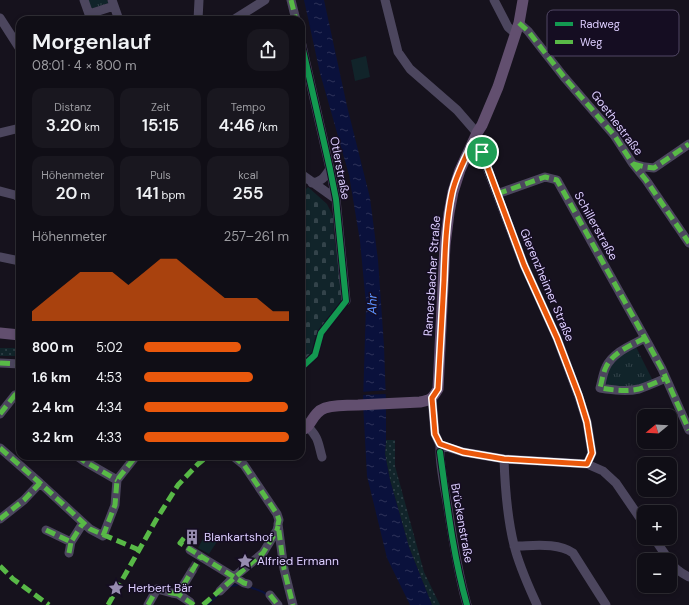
<!DOCTYPE html>
<html lang="de">
<head>
<meta charset="utf-8">
<style>
	body { margin:0; font-family:"DM Sans",sans-serif; background:#19171f; color:#f1f3f6; height:100vh; display:flex; flex-direction:column; font-size:15px; white-space:nowrap }
	* { box-sizing:border-box; margin:0 }
	p { font-size:13px; color:#9c9ca1 }
	.icon { flex:none; width:22px; height:22px; fill:none; stroke:currentColor; stroke-width:2; stroke-linecap:round; stroke-linejoin:round }
	.map { position:relative; flex:1; overflow:hidden }
	.side { position:absolute; left:16px; top:16px; width:289px; height:444px; display:flex; flex-direction:column; background:#100e16; border-radius:12px; box-shadow:0 2px 6px #0003,0 0 0 1px #302e35 }
	.side>* { flex:none }
	.needle { width:26px; rotate:252deg }
	.buttons { position:absolute; left:637px; top:409px; display:grid; gap:8px }
	.buttons a { display:grid; place-items:center; width:40px; height:40px; border-radius:8px; background:#100e16; box-shadow:0 2px 6px #0003,0 0 0 1px #302e35; font-size:20px }
	.pin { position:absolute; display:grid; place-items:center; width:34px; height:34px; color:#fff; margin:-17px; border:2px solid #fff; border-radius:50%; box-shadow:0 1px 4px #0007 }
	.round { display:grid; place-items:center; flex:none; width:42px; height:42px; border-radius:12px; background:#19171f }
	.overview { display:flex; align-items:center; justify-content:space-between; height:68px; padding:0 16px }
	h1 { font-size:22px; font-weight:600; line-height:30px }
	.figures { display:grid; grid-template-columns:repeat(3,1fr); gap:6px; height:68px; padding:4px 16px }
	.figures div { display:grid; align-content:center; border-radius:10px; background:#19171f; text-align:center }
	.figures b { font-size:17px; font-weight:600 }
	.figures small { font-size:11px; font-weight:400 }
	.figures p { font-size:11px }
	.chart { height:112px; padding:8px 16px }
	.chart p { display:flex; justify-content:space-between }
	.chart svg { width:100%; height:72px; margin-top:4px; fill:#ea580c; opacity:.7 }
	ul { padding:0 16px; list-style:none; font-size:13px }
	li { display:grid; grid-template-columns:64px 48px 1fr; align-items:center; height:30px }
	li i { height:10px; border-radius:5px; background:#ea580c }
	.map>svg:first-child { display:block }
	.grass { fill:url(#grass-dots) }
	.cemetery { fill:url(#cemetery-stones) }
	.park { fill:url(#park-tufts) }
	.pitch { fill:#11242a }
	.water { fill:url(#water-ripples) }
	.pier { fill:#16121d }
	.lines { fill:none; stroke-linecap:round; stroke-linejoin:round }
	.stream { stroke:#0a113c; stroke-width:2 }
	.minor-tunnel { stroke:#342e3f; stroke-width:9; stroke-dasharray:9 4.5; stroke-linecap:butt }
	.minor { stroke:#4c465e; stroke-width:9 }
	.major { stroke:#624f6f; stroke-width:11 }
	.quiet { stroke:#58b947; stroke-width:5; stroke-dasharray:10 5; stroke-linecap:butt }
	.cycleway-casing { stroke:#150d22; stroke-width:8 }
	.cycleway { stroke:#139951; stroke-width:6 }
	.route-casing { stroke:#fff; stroke-width:8 }
	.route { stroke:#ea580c; stroke-width:5 }
	.labels { text-anchor:middle; dominant-baseline:central; stroke-width:3; stroke-linejoin:round; paint-order:stroke }
	.street-label { font-size:12px; fill:#ddceff; stroke:#150d22 }
	.poi-label { font-size:12px; fill:#ddceff; stroke:#150d22; text-anchor:start }
	.water-label { font-size:13px; font-style:italic; fill:#5c92ff; stroke:#150d22 }
	.key { fill:#150d22; stroke:#514764; stroke-width:1 }
	.key-label { font-size:11px; fill:#ddceff }
</style>
</head>
<body>
<div class="map">
<svg width="689" height="605" viewBox="0 0 689 605">
	<defs>
		<pattern id="grass-dots" width="8" height="8" patternUnits="userSpaceOnUse"><rect width="8" height="8" fill="#11242a"/><path d="M2 2h.1M6 6h.1" fill="none" stroke="#33434a" stroke-width="1.8" stroke-linecap="round"/></pattern>
		<pattern id="cemetery-stones" width="16" height="16" patternUnits="userSpaceOnUse"><rect width="16" height="16" fill="#11242a"/><path d="M2 7V4a2 2 0 0 1 4 0v3zM10 15v-3a2 2 0 0 1 4 0v3z" fill="#33434a"/></pattern>
		<pattern id="park-tufts" width="24" height="20" patternUnits="userSpaceOnUse"><rect width="24" height="20" fill="#11242a"/><path d="M3 7l-1-3M5 7V3M7 7l1-3M15 17l-1-3M17 17v-4M19 17l1-3" fill="none" stroke="#33434a"/></pattern>
		<pattern id="water-ripples" width="26" height="14" patternUnits="userSpaceOnUse"><rect width="26" height="14" fill="#0a113c"/><path d="M2 4q2-2 4 0t4 0M15 11q2-2 4 0t4 0" fill="none" stroke="#2d3259"/></pattern>
	</defs>
	<rect width="100%" height="100%" fill="#16121d"/>
	<path class="grass" d="M0 348H20V356H0Z
		M386 440H395V466L424 572 440 605H432L409 547 390 480 385 454Z"/>
	<path class="cemetery" d="M308 187 327 204 333 216 334 234 344 299 326 321 315 338 312 352 301 363V194Z"/>
	<path class="park" d="M88 0H107L109 3 91 9Z
		M635 345 653 381 636 387 618 388 603 383 609 365Z"/>
	<path class="pitch" d="M366 56 370 77 355 81 351 60Z
		M208 530 220 537 209 554 198 548Z"/>
	<path class="water" d="M304 0H324L347 106 370 198 378 260 384 346 386 402V440L385 454 390 480 409 547 432 605H410L387 558 367 476 363 403 366 304 360 241 349 175 320 73Z"/>
	<path class="pier" d="M388 390V394L361 395V392Z"/>
	<g class="lines">
		<path class="stream" d="M231 586 237 585
			M250 587 263 592 267 595
			M207 605 219 594"/>
		<path class="minor-tunnel" d="M192 571 197 562"/>
		<path class="minor" d="M84 0 89 14 114 6
			M112 0 119 20
			M291 0 296 20
			M385 0 398 52 410 69 457 110 477 133
			M494 0 508 27 515 33
			M0 18 20 49
			M198 20 199 0
			M233 20 265 0
			M519 23 528 31 564 77 614 135 633 164 646 180 689 243
			M301 41 330 169 336 199 346 301
			M0 133 20 128
			M473 142 481 152 524 265 557 338 579 397 587 422 592 453 587 464
			M633 164 645 167 654 168 689 144
			M301 174 336 199
			M312 183C323 181 324 177 330 169
			M0 191 15 195 20 198
			M497 194 545 177 557 180 645 338 662 369 689 430
			M0 257 20 261
			M645 338C632 345 613 352 606 367 603 373 602 381 600 388 613 390 626 392 639 389 648 386 657 382 666 378
			M0 363 20 364
			M432 398 435 434 440 445 463 452 504 459 587 464 603 471 616 483 644 524
			M0 414 15 395 20 399
			M308 427C319 438 318 443 322 457
			M440 445C439 465 445 488 448 508 453 541 458 573 467 605
			M0 448 40 483 90 529 103 536 115 505 117 480 136 456
			M77 456 84 461 117 480
			M233 456 244 465 277 514 279 520 278 524 284 569 293 605
			M504 459C505 488 507 517 514 545 519 566 528 585 537 605
			M0 519 24 500 40 483
			M46 530 71 542 83 523
			M654 538 669 560
			M514 546C533 546 557 542 573 553L606 605
			M190 550 234 577 244 583 248 584
			M69 553 71 542
			M670 562C675 569 681 573 689 577
			M220 591 234 577 263 553 277 530 278 526
			M270 595 278 605
			M190 602 178 594 192 571
			M148 605 157 589 172 593 178 594"/>
		<path class="major" d="M0 333 20 335
			M301 430C312 428 311 413 325 408 335 405 347 405 358 405 379 404 399 403 420 402 431 400 432 399 438 389L445 245 449 213 453 192 460 170 477 133 482 125 498 87 519 23 523 0"/>
		<path class="quiet" d="M291 0 296 20
			M519 23 528 31 564 77 614 135 633 164 646 180 689 243
			M633 164 645 167 654 168 689 144
			M497 194 545 177 557 180 645 338 662 369 689 430
			M645 338C632 345 613 352 606 367 603 373 602 381 600 388 613 390 626 392 639 389 648 386 657 382 666 378
			M0 363 20 364
			M0 414 15 395 20 399
			M0 448 40 483 90 529 139 550
			M77 456 84 461 117 480
			M233 456 244 465 277 514 279 520 278 524 284 569 293 605
			M0 519 24 500 40 483
			M46 530 71 542 83 523
			M103 536 115 505 117 480 136 456
			M184 538 180 543 234 577 244 583 248 584
			M69 553 71 542
			M0 566 13 579 49 605
			M270 595 278 605
			M108 605 156 520 178 485 198 464 208 456
			M148 605 157 589 172 593 178 594
			M194 605 178 594 201 556
			M203 605 263 553 277 530 278 526"/>
		<defs>
			<path id="cycleway" d="M301 41 330 169 336 199 346 301 321 333 315 355 301 368
				M473 142 481 152 524 265 557 338 579 397 587 422 592 453 587 464
				M440 452C447 503 453 555 467 605"/>
		</defs>
		<use href="#cycleway" class="cycleway-casing"/>
		<use href="#cycleway" class="cycleway"/>
	</g>
	<g class="lines">
		<defs>
			<path id="route" d="M473 142 482 152 524 265 557 338 579 396 587 422 592 453 587 464 504 459 463 452 440 444 435 434 432 398 438 389C440 353 442 317 444 280 445 251 446 221 452 193 456 175 465 158 473 142Z"/>
		</defs>
		<use href="#route" class="route-casing"/>
		<use href="#route" class="route"/>
	</g>
	<defs>
		<symbol id="building-bare" viewBox="-9 -9 18 18"><path d="M-4-6H4V6H1V3H-1V6H-4ZM-2.5-4.3h1.7v1.8h-1.7ZM.8-4.3h1.7v1.8H.8ZM-2.5-1h1.7V.8h-1.7ZM.8-1h1.7V.8H.8Z" fill="#978cb0" stroke="#150d22" stroke-width="2.5" paint-order="stroke"/></symbol>
		<symbol id="sight-bare" viewBox="-9 -9 18 18"><path d="M0-6L1.8-2.2L6-1.7L2.9 1.2L3.7 5.4L0 3.3L-3.7 5.4L-2.9 1.2L-6-1.7L-1.8-2.2Z" fill="#978cb0" stroke="#150d22" stroke-width="2.5" paint-order="stroke"/></symbol>
	</defs>
	<g fill-rule="evenodd">
		<use href="#building-bare" x="181" y="526" width="22" height="22"/>
		<use href="#sight-bare" x="234" y="550" width="22" height="22"/>
		<use href="#sight-bare" x="105" y="577" width="22" height="22"/>
	</g>
	<g class="labels">
		<g class="street-label">
			<text transform="translate(617 123) rotate(53)">Goethestraße</text>
			<text transform="translate(340 168) rotate(79)">Otlerstraße</text>
			<text transform="translate(596 226) rotate(61)">Schillerstraße</text>
			<text transform="translate(432 276) rotate(-86)">Ramersbacher Straße</text>
			<text transform="translate(547 285) rotate(67)">Gierenzheimer Straße</text>
			<text transform="translate(462 523) rotate(80)">Brückenstraße</text>
		</g>
		<g class="poi-label">
			<text x="204" y="537">Blankartshof</text>
			<text x="257" y="561">Alfried Ermann</text>
			<text x="128" y="588">Herbert Bär</text>
		</g>
		<g class="water-label">
			<text transform="translate(372 304) rotate(-89)">Ahr</text>
		</g>
	</g>
	<rect x="547" y="10" width="132" height="46" rx="6" class="key"/>
	<rect x="555" y="22" width="18" height="4" fill="#139951"/>
	<rect x="555" y="40" width="18" height="4" fill="#58b947"/>
	<g class="key-label">
		<text x="580" y="28">Radweg</text>
		<text x="580" y="46">Weg</text>
	</g>
</svg>
<div class="buttons">
<a><svg class="needle" viewBox="-14 -14 28 28"><path d="M0-13l5 13h-10z" fill="#e53935"/><path d="M0 13l5-13h-10z" fill="#9c9ca1"/></svg></a>
<a><svg class="icon" aria-label="layers" viewBox="0 0 24 24"><path d="M12 4l9 5-9 5-9-5zM3 14l9 5 9-5"/></svg></a>
<a>+</a>
<a>−</a>
</div>
<div class="pin" style="left:482px;top:152px;background:#1e9e55"><svg class="icon" aria-label="arrive" viewBox="0 0 24 24"><path d="M6 21V4h12l-3 4 3 4H6"/></svg></div>
<section class="side">
<div class="overview"><div><h1>Morgenlauf</h1><p>08:01 · 4 × 800 m</p></div><a class="round"><svg class="icon" aria-label="share" viewBox="0 0 24 24"><path d="M12 15V3M7 8l5-5 5 5M5 13v7h14v-7"/></svg></a></div>
<div class="figures">
<div><p>Distanz</p><b>3.20<small> km</small></b></div>
<div><p>Zeit</p><b>15:15</b></div>
<div><p>Tempo</p><b>4:46<small> /km</small></b></div>
</div>
<div class="figures">
<div><p>Höhenmeter</p><b>20<small> m</small></b></div>
<div><p>Puls</p><b>141<small> bpm</small></b></div>
<div><p>kcal</p><b>255</b></div>
</div>
<div class="chart"><p><span>Höhenmeter</span>257–261 m</p>
<svg viewBox="0 0 160 44" preserveAspectRatio="none"><path d="M0 44V38L10 30L20 22L30 14L40 14L50 14L60 22L70 14L80 6L90 6L100 14L110 22L120 30L130 30L140 30L150 38L160 38V44z"/></svg>
</div>
<ul>
<li><b>800 m</b>5:02<i style="width:67%"></i></li>
<li><b>1.6 km</b>4:53<i style="width:75%"></i></li>
<li><b>2.4 km</b>4:34<i style="width:99%"></i></li>
<li><b>3.2 km</b>4:33<i style="width:100%"></i></li>
</ul>
</section>
</div>
</body>
</html>
